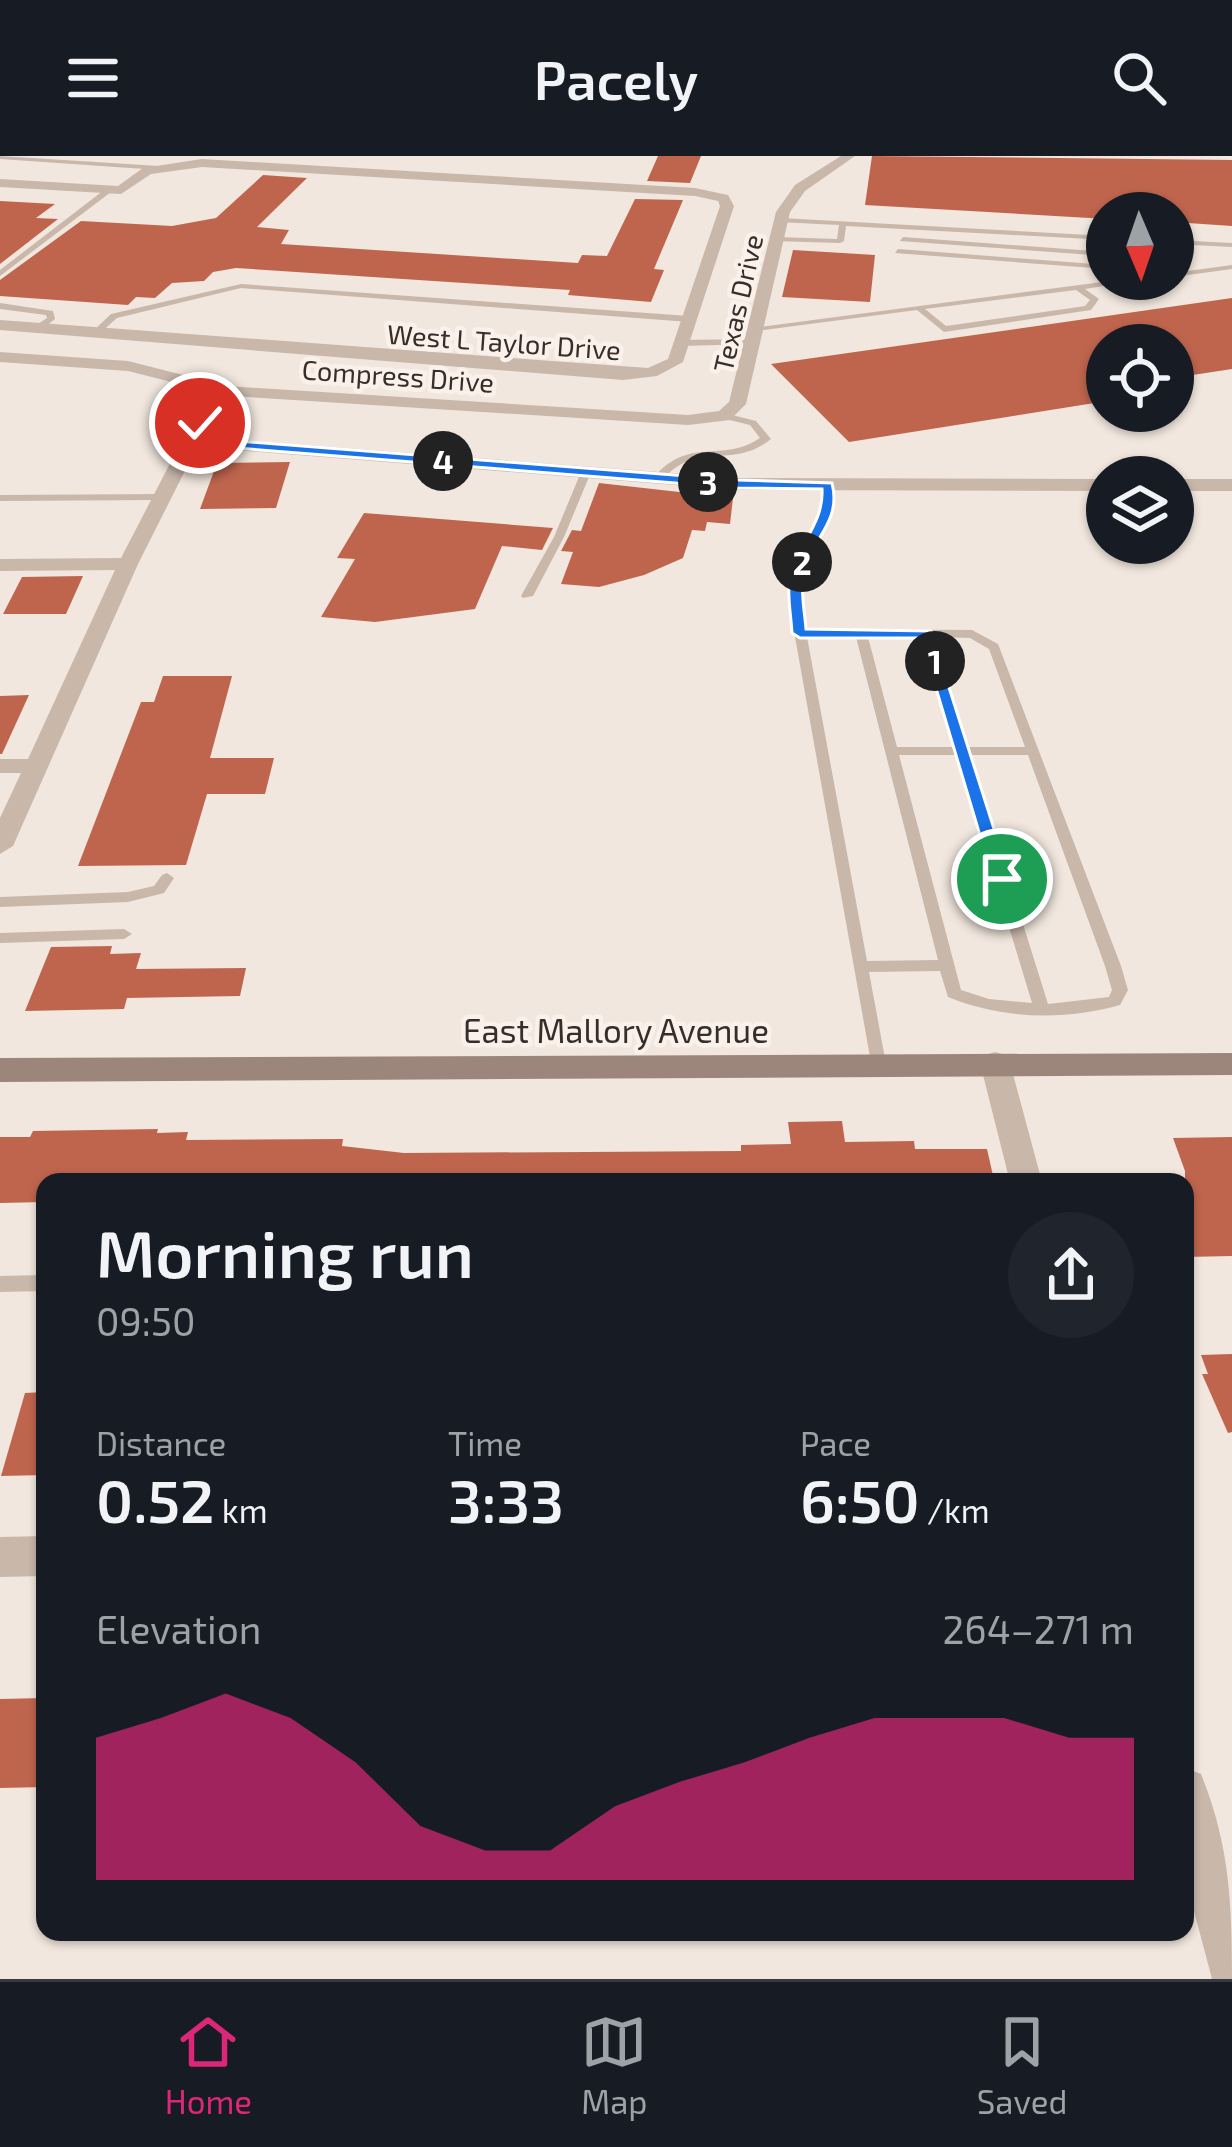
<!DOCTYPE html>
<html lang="en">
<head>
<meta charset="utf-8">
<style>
	body { margin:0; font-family:"Exo 2",sans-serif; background:#20242c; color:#f1f3f6; height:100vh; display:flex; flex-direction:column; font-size:45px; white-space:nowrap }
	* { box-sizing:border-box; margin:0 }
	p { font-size:39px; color:#9ea1a6 }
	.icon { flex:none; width:66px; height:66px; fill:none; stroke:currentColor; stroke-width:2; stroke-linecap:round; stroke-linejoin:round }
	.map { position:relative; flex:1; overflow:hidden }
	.side { position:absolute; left:36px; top:1017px; width:1158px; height:768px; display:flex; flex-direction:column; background:#171b24; border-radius:24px; box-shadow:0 3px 9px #0004 }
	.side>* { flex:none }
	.needle { width:78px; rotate:178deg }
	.controls { position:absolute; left:1086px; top:36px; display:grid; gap:24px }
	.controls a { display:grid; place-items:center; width:108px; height:108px; border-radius:50%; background:#171b24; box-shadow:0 3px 9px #0004; font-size:60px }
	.pin { position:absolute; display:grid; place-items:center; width:102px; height:102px; color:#fff; margin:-51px; border:6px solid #fff; border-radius:50%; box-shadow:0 3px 12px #0007 }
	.km { position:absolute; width:60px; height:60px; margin:-30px; border-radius:50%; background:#222; color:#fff; font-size:33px; line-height:60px; text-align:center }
	.round { display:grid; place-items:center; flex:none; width:126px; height:126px; border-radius:63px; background:#20242c }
	.overview { display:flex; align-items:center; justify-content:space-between; height:204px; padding:0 60px }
	h1 { font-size:66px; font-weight:600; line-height:90px }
	.metrics { display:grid; grid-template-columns:repeat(3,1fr); gap:18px; height:204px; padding:12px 60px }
	.metrics div { display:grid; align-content:center }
	.metrics b { font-size:60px; font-weight:600 }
	.metrics small { font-size:33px; font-weight:400 }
	.metrics p { font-size:33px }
	.chart { height:336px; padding:24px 60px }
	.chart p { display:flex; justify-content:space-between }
	.chart svg { width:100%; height:216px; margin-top:12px; fill:#db2777; opacity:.7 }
	header { display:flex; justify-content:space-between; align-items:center; height:156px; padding:0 60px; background:#171b24; font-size:54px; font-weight:600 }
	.tabs { display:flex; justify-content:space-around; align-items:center; height:168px; border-top:3px solid #363941; background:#171b24; font-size:33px; color:#9ea1a6 }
	.tabs a { display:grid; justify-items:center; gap:6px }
	.tabs .on { color:#db2777 }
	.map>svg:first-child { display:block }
	.building { fill:#bf654e }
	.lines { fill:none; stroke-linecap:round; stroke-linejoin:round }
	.lane { fill:#c9b7aa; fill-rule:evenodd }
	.street { fill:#c9b7aa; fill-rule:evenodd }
	.secondary { fill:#9c867c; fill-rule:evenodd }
	.route { fill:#1a73e8; stroke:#fff; stroke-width:3 }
	.labels { text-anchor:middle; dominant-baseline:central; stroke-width:9; stroke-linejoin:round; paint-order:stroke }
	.far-street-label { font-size:27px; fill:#372d29; stroke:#f9f1ea }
	.street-label { font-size:33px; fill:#372d29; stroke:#f9f1ea }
</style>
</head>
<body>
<header><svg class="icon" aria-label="menu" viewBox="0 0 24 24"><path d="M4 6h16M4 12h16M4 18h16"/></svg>Pacely<svg class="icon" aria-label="search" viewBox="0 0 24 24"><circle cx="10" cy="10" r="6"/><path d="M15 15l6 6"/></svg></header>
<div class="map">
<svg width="1232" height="1823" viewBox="0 0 1232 1823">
	<rect width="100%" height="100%" fill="#f1e7de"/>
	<path class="building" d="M658 0H701L690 27 647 25Z
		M872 0 1232 4V70L1173 66V57H1107V63L865 49Z
		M263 19 307 22 257 71 289 74 281 88 578 107 582 99 607 100 635 43 683 44 654 113 664 114 651 146 568 139 570 134 236 112 213 116 204 125 172 127 155 142 136 141 128 149 0 140V124L81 65 172 70 216 62Z
		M0 45 55 48 36 62 58 63 0 108Z
		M793 94 875 99 870 146 782 141Z
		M1232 142V213L1173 222V189H1107V245L849 286 771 208Z
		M290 306 276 352 200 353 217 307Z
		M599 327 733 342 730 368 707 366 705 375 692 374 683 402 644 419 599 431 561 428 573 396 561 395 572 374 581 375Z
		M364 357 553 372 542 394 502 390 475 453 375 466 321 461 355 403 337 402Z
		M83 420 66 458H3L22 421Z
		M163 520H232L210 602H274L265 638H207L186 709 78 710 141 546H154Z
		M29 539 2 598H0V540Z
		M112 790 110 798 141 797 136 813 246 812 240 840 127 842 124 853 25 855 51 791Z
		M842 965 845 986 914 985 915 993H987L994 1024 45 1026V1046L0 1047V981H30L33 975 158 973 157 977 188 976 186 984 343 983 342 990 404 997 741 995V989L791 988 788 966Z
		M1232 981V1100L1185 1101V1015L1173 982Z
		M1232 1198V1276L1228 1277 1202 1218H1208L1201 1199Z
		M45 1236V1319L1 1320 25 1237Z
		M45 1542V1631L0 1632V1543Z"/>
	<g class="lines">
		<path class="lane" d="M0 0 159 10 162 12 159 14 0 3Z
			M108 31 115 33 0 120V114Z
			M781 62 1107 80V84L846 70 844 85 840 87 773 85 776 81 837 83 839 69 778 66Z
			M903 81 1107 96V100L900 85Z
			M1173 84 1232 87V91L1173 88Z
			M898 93 1107 109V113L895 97Z
			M1232 109V113L1173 121V117Z
			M1125 123H1148L1085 133 1099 143 1091 154 944 176 917 154 756 175 752 172ZM1076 134 1090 144 1085 150 946 170 925 153Z
			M241 128 689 160 693 163 689 166 241 132 117 162 99 178 92 176 111 158Z
			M0 147 53 155 55 163 41 174H35V170L47 162 46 159 0 153Z
			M756 183 757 185 753 188 681 190 677 187 681 184Z
			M724 257 756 265 771 283C731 315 699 283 662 324H654L653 322C690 279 721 308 760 282L750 269 721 262 719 260Z
			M586 313 591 316 564 381 533 440 523 442 521 440 554 381 581 316Z
			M823 328 832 330C834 357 821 372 811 395 800 420 801 447 806 473L972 474 998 488 1121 810 1128 834 1120 849C1064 865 1002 863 948 841L940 815 869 816 886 908 884 912H872L790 453 795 408 820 357ZM807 481H856L938 804 867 805ZM868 481H921L954 591H897ZM933 481 970 482 989 493 1025 591H967ZM899 599H957L1032 847 989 843 961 834ZM970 599H1028L1105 810 1112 834 1109 841 1048 848Z
			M0 339 162 338 167 341 162 344 0 345Z
			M167 717 174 722 164 737 128 746 0 751V741L128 736 154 730 162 719Z
			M124 773 132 778 124 783 0 787V777Z
			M45 1119V1135L0 1136V1120Z"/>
		<path class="street" d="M841 0H855L805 35 790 56 746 248 730 264 688 269 231 240 202 281 738 322 1107 323V335L738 334 197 291 138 408 13 690 0 698V662L21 617H0V603H28L115 414 0 415V403L121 402 191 267 215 237 128 215 0 206V196L128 205 226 230 688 259 719 255 729 246 776 56 795 29Z
			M202 3 695 32 728 39 734 50 683 206 657 220 623 224 0 174V164L648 212 668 203 720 50 718 45 695 40 202 11 151 18 121 38 0 31V23L118 30 143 12Z
			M1173 323H1232V335H1173Z
			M995 896 1006 899 1010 907 1042 1026H1010L980 907 984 899Z
			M45 1380V1420L0 1421V1381Z
			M1185 1612 1201 1618C1230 1690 1232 1748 1232 1823H1212L1185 1721Z"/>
		<path class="secondary" d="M1232 897V919L0 926V902Z"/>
	</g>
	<path class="route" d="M200 264 205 267 198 282 738 324 832 327C843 369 806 385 803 425 801 440 805 458 806 473L931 475 1010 723 1002 729 993 723 921 482H800L792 477C791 458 786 435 791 417 800 386 824 366 822 333L738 332 186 288Z"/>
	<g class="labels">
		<g class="far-street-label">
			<text transform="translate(737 147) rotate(-77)">Texas Drive</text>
			<text transform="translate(504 185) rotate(4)">West L Taylor Drive</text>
			<text transform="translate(398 219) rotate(4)">Compress Drive</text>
		</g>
		<g class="street-label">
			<text x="616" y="874">East Mallory Avenue</text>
		</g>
	</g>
</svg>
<div class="controls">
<a><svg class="needle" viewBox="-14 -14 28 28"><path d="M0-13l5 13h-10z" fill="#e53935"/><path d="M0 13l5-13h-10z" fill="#9ea1a6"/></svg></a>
<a><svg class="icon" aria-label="locate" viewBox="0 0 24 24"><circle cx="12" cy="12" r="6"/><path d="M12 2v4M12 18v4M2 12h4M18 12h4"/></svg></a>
<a><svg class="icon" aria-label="layers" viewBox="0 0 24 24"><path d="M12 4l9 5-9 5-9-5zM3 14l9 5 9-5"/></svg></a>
</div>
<div class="pin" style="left:1002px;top:723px;background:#1e9e55"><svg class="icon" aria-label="arrive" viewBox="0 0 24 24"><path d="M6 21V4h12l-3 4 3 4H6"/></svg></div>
<div class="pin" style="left:200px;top:267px;background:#d93025"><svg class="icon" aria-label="check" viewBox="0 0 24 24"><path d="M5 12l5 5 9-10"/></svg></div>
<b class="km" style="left:935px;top:505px">1</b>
<b class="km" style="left:802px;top:406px">2</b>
<b class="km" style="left:708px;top:326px">3</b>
<b class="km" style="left:443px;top:305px">4</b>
<section class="side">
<div class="overview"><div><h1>Morning run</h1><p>09:50</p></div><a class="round"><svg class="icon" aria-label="share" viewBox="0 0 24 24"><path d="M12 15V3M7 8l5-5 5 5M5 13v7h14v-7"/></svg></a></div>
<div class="metrics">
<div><p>Distance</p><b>0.52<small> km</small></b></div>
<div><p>Time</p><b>3:33</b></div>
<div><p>Pace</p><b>6:50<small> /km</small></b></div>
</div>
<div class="chart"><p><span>Elevation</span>264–271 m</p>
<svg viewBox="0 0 160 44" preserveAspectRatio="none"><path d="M0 44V15L10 11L20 6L30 11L40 20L50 33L60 38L70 38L80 29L90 24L100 20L110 15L120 11L130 11L140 11L150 15L160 15V44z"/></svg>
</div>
</section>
</div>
<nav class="tabs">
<a class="on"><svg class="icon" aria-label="home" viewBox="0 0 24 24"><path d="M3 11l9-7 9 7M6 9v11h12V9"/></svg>Home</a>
<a><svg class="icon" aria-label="map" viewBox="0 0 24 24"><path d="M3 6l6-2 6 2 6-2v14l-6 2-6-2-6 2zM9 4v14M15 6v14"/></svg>Map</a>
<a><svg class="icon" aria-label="saved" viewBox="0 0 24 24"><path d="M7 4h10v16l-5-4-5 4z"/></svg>Saved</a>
</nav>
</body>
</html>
